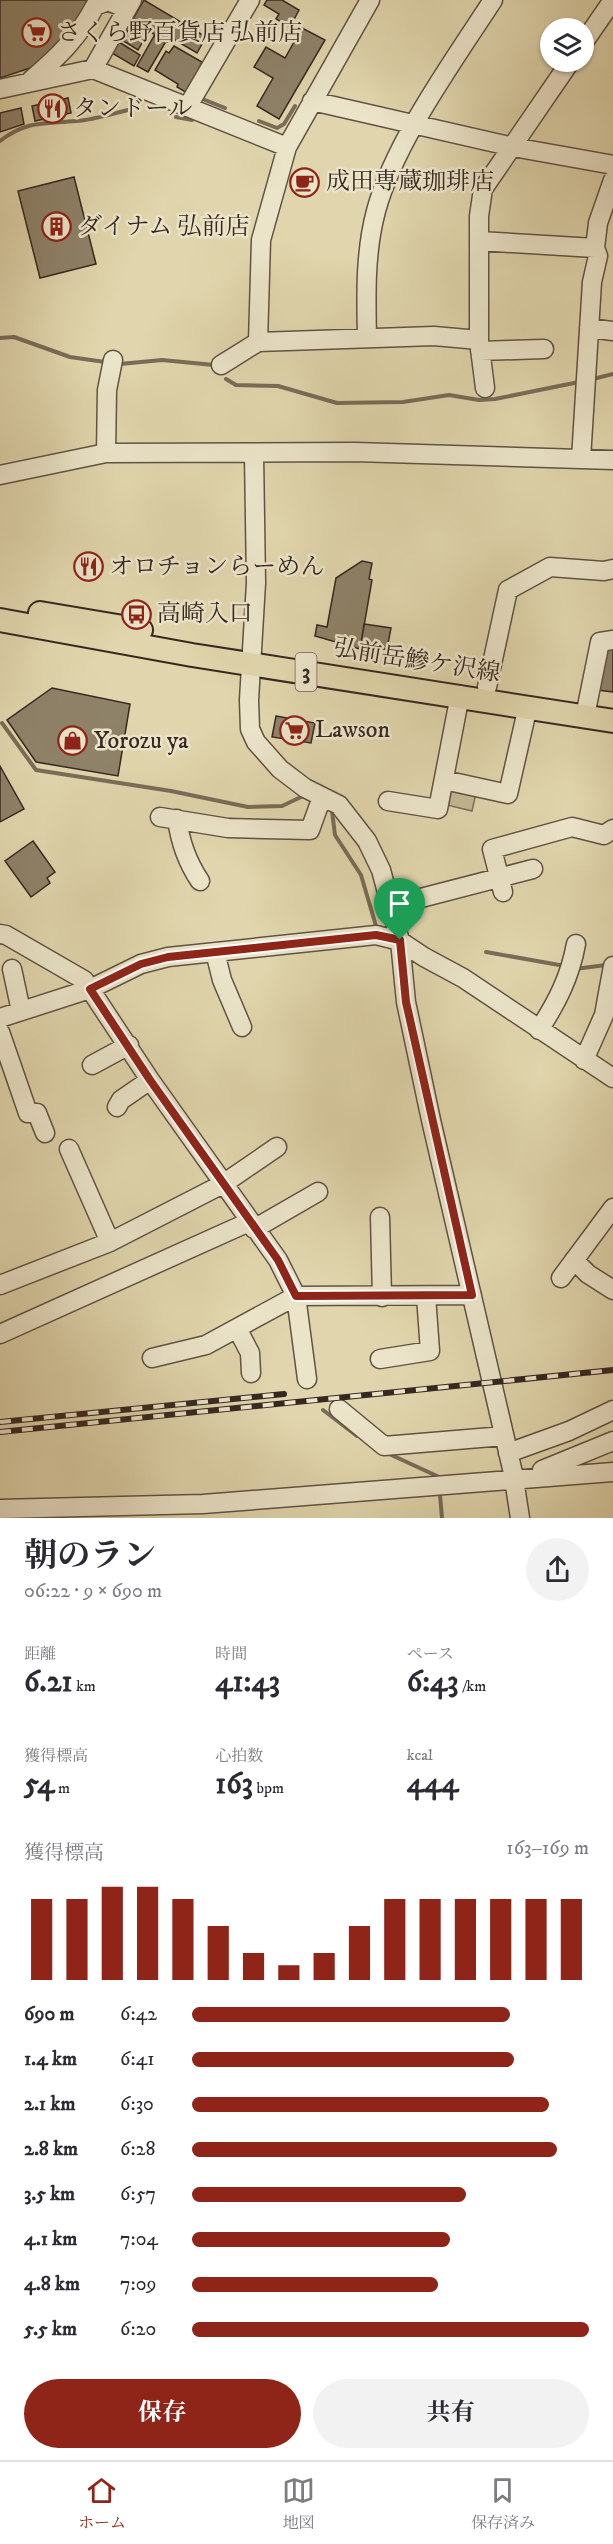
<!DOCTYPE html>
<html lang="ja">
<head>
<meta charset="utf-8">
<style>
	body { margin:0; font-family:"IM FELL DW Pica","Noto Serif JP",serif; background:#f2f2f3; color:#2b2b33; height:100vh; display:flex; flex-direction:column; font-size:22px; white-space:nowrap }
	* { box-sizing:border-box; margin:0 }
	p { font-size:20px; color:#7c7c81 }
	.icon { flex:none; width:33px; height:33px; fill:none; stroke:currentColor; stroke-width:2; stroke-linecap:round; stroke-linejoin:round }
	.map { position:relative; height:1518px; overflow:hidden }
	.panel { display:flex; flex-direction:column; background:#fff; flex:1 }
	.panel>* { flex:none }
	.fabs { position:absolute; left:540px; top:18px; display:grid; gap:12px }
	.fabs a { display:grid; place-items:center; width:54px; height:54px; border-radius:50%; background:#fff; box-shadow:0 2px 4px #0004; font-size:30px }
	.pin { position:absolute; display:grid; place-items:center; width:51px; height:51px; color:#fff; margin:-62px -26px; border-radius:50% 50% 50% 0; rotate:-45deg; box-shadow:0 0 6px #0007 }
	.pin .icon { rotate:45deg }
	.round { display:grid; place-items:center; flex:none; width:63px; height:63px; border-radius:32px; background:#f2f2f3 }
	.headline { display:flex; align-items:center; justify-content:space-between; height:102px; padding:0 24px }
	h1 { font-size:33px; font-weight:700; line-height:45px }
	.stats { display:grid; grid-template-columns:repeat(3,1fr); gap:9px; height:102px; padding:6px 24px }
	.stats div { display:grid; align-content:center }
	.stats b { font-size:30px; font-weight:700 }
	.stats small { font-size:16px; font-weight:400 }
	.stats p { font-size:16px }
	.chart { height:168px; padding:12px 24px }
	.chart p { display:flex; justify-content:space-between }
	.chart svg { width:100%; height:108px; margin-top:6px; stroke:#8f2418; stroke-width:6 }
	.primary-button { display:flex; gap:12px; margin-top:auto; padding:12px 24px }
	.primary-button a { flex:1; height:69px; border-radius:36px; background:#8f2418; color:#fff; font-size:24px; font-weight:700; line-height:69px; text-align:center }
	.primary-button a+a { background:#f2f2f3; color:#2b2b33 }
	ul { padding:0 24px; list-style:none; font-size:20px }
	li { display:grid; grid-template-columns:96px 72px 1fr; align-items:center; height:45px }
	li i { height:15px; border-radius:8px; background:#8f2418 }
	.tab-bar { display:flex; justify-content:space-around; align-items:center; height:84px; border-top:2px solid #e1e1e2; background:#fff; font-size:16px; color:#7c7c81 }
	.tab-bar a { display:grid; justify-items:center; gap:3px }
	.tab-bar .active { color:#8f2418 }
	.map>svg:first-child { display:block }
	.green { fill:#c3b894; stroke:#7c705a; stroke-width:1.5 }
	.lines { fill:none; stroke-linecap:round; stroke-linejoin:round }
	.stream { stroke:#796c58; stroke-width:4 }
	.building { fill:#8e8269; stroke:#362821; stroke-width:1.5 }
	.minor-casing { stroke:#605344; stroke-width:21 }
	.major-casing { stroke:#362821; stroke-width:26 }
	.minor { stroke:#ebe4c9; stroke-width:18 }
	.major { stroke:#e0d5ac; stroke-width:22 }
	.rail-casing { stroke:#362821; stroke-width:6 }
	.rail { stroke:#ebe4c9; stroke-width:4; stroke-dasharray:11; stroke-linecap:butt }
	.route-casing { stroke:#fff; stroke-width:12 }
	.route { stroke:#8f2418; stroke-width:8 }
	.labels { text-anchor:middle; dominant-baseline:central; stroke-width:5; stroke-linejoin:round; paint-order:stroke }
	.shield { fill:#ebe4c9; stroke:#6c6053; stroke-width:1.5 }
	.shield-label { font-size:22px; font-weight:bold; fill:#362821 }
	.poi-label { font-size:24px; fill:#362821; stroke:#ebe4c9; text-anchor:start }
	.street-label { font-size:24px; fill:#362821; stroke:#ebe4c9 }
</style>
</head>
<body>
<div class="map">
<svg width="613" height="1518" viewBox="0 0 613 1518">
	<rect width="100%" height="100%" fill="#e0d5ac"/>
	<filter id="stains"><feTurbulence type="fractalNoise" baseFrequency=".00333" numOctaves="4"/><feColorMatrix values="0 0 0 0 .2 0 0 0 0 .09 0 0 0 0 .02 0 0 0 .5 -.17"/></filter>
	<radialGradient id="worn" r=".72"><stop offset=".6" stop-color="#630" stop-opacity="0"/><stop offset="1" stop-color="#630" stop-opacity=".3"/></radialGradient>
	<path class="green" d="M448 786 476 793 472 811 443 804Z"/>
	<g class="lines">
		<path class="stream" d="M205 100 225 108
			M176 117 192 120
			M259 121 277 128 284 124 295 106
			M0 141C27 120 45 124 76 121 95 120 114 113 132 109
			M0 338 14 337 70 357 105 362
			M120 364 162 360 214 365
			M226 379 236 385 278 386 337 403 403 402 449 395 479 400 495 399 579 382
			M593 379 613 374
			M2 723 36 770 171 791 248 807 282 806 301 797
			M332 811 335 835 361 875 376 926
			M486 952 565 966
			M575 969 606 965
			M323 1410 357 1436
			M387 1453 437 1476
			M440 1495 442 1518"/>
	</g>
	<path class="building" d="M0 0H87L77 24 36 66 0 78Z
		M144 0 206 37 197 53 170 37 167 42 132 21Z
		M267 0H282L299 10 290 27 276 19 279 14 264 5Z
		M130 27 146 36 138 50 122 40Z
		M302 28 325 40 279 119 257 106 273 78 254 67 266 47 285 58Z
		M154 36 165 43 148 72 137 66Z
		M119 42 140 55 134 66 112 53Z
		M174 46 202 62 187 93 177 87 178 84 155 70 166 51 169 53Z
		M68 98 71 113 35 121 32 106Z
		M21 108 24 124 0 132V113Z
		M74 177 96 264 40 278 18 191Z
		M362 561 372 563 369 579 372 580 360 649 315 636 317 625 327 627 336 578Z
		M364 624 391 628 387 649H360Z
		M609 645H613V692L598 690Z
		M52 688 130 704 118 776 36 762 7 720Z
		M276 716 315 723 311 743 272 737Z
		M0 766 24 809 0 822Z
		M33 841 55 872 47 878 50 883 31 897 5 861Z"/>
	<g class="lines">
		<defs>
			<path id="minor" d="M584 42 613 0
				M93 69 132 0
				M31 80C57 58 79 37 95 6L108 1 127 9
				M0 89 93 69 287 147
				M312 101 513 147 613 165
				M188 106 250 0
				M479 241 595 248
				M589 328 613 331
				M367 338C366 295 365 252 376 211 394 143 454 60 493 0
				M479 341 485 388
				M258 342 261 240 287 147 370 0
				M480 351 544 349
				M221 365 258 342 434 336 479 340V216L483 189 570 62
				M106 453 107 390 113 360
				M254 454 256 583 249 700 250 729 256 742 280 769 305 788 339 805 367 841 381 870 400 941 406 1002 431 1120 513 1473 520 1518
				M581 459 592 282 598 256 595 248 598 223 613 180
				M0 475 106 453 355 452 613 460
				M487 687 508 590 550 567 604 571 613 569
				M585 716 600 642 613 640
				M444 780 508 794 528 706
				M388 801 438 809 460 695
				M160 817 228 828 310 830 322 797
				M177 819C180 841 187 862 200 881
				M503 892 492 849 572 827 604 835 613 829
				M390 906 533 869
				M0 934 6 935 84 980 150 1080 278 1260 296 1296 472 1295
				M215 952 222 980 242 1027
				M12 969 21 1011
				M0 1018 90 989 141 964 168 957 376 935 400 941 424 957 463 978 613 1078
				M539 1030C557 1002 570 977 576 944
				M0 1032 28 1113H37L45 1133
				M584 1060 604 1015 613 966
				M92 1065 129 1045
				M117 1107 121 1100 150 1080
				M69 1149 110 1242
				M380 1217 382 1297
				M254 1229 318 1192
				M574 1260 588 1274 613 1290
				M561 1278 613 1208
				M0 1285 110 1242 223 1184 277 1147
				M237 1328 250 1353 251 1373
				M0 1334 249 1222
				M152 1358 206 1345 296 1296 307 1379
				M380 1359 430 1351 426 1296
				M339 1409 384 1446 504 1436
				M508 1453 569 1431 613 1410
				M542 1470 613 1441
				M0 1509 203 1504 613 1472"/>
			<path id="major" d="M40 613 141 630
				M0 620 192 655 613 721"/>
		</defs>
		<use href="#minor" class="minor-casing"/>
		<use href="#major" class="major-casing"/>
		<use href="#minor" class="minor"/>
		<use href="#major" class="major"/>
		<defs>
			<path id="rail" d="M0 1422 284 1394
				M0 1432 613 1370"/>
		</defs>
		<use href="#rail" class="rail-casing"/>
		<use href="#rail" class="rail"/>
	</g>
	<g class="lines">
		<defs>
			<path id="route" d="M376 935 400 940 406 1002 472 1295 296 1296 278 1260 150 1080 90 989 141 964 168 957Z"/>
		</defs>
		<use href="#route" class="route-casing"/>
		<use href="#route" class="route"/>
	</g>
	<defs>
		<symbol id="supermarket-ring" viewBox="-11 -11 22 22"><circle r="9.5" fill="#ebe4c9" stroke="#8f2418" stroke-width="1.5"/><path d="M-6-5.5h2.5l.6 2H6L4.5 2H-2.5L-4.4-4H-6ZM-1.5 3.2a1.3 1.3 0 1 0 .1 0ZM3 3.2a1.3 1.3 0 1 0 .1 0Z" fill="#8f2418"/></symbol>
		<symbol id="restaurant-ring" viewBox="-11 -11 22 22"><circle r="9.5" fill="#ebe4c9" stroke="#8f2418" stroke-width="1.5"/><path d="M-5-6h1v4h1v-4h1v4h1v-4h1v5L-1.5 .5V6h-2V.5L-5-1ZM5-6V6H3V1.5H1.5Q1.5-4 5-6Z" fill="#8f2418"/></symbol>
		<symbol id="cafe-ring" viewBox="-11 -11 22 22"><circle r="9.5" fill="#ebe4c9" stroke="#8f2418" stroke-width="1.5"/><path d="M-5.5-4.5H6V0H3Q3 3.5 0 3.5H-2.5Q-5.5 3.5-5.5 0ZM3-3.2v2h1.7v-2ZM-6 4.5H4V6H-6Z" fill="#8f2418"/></symbol>
		<symbol id="building-ring" viewBox="-11 -11 22 22"><circle r="9.5" fill="#ebe4c9" stroke="#8f2418" stroke-width="1.5"/><path d="M-4-6H4V6H1V3H-1V6H-4ZM-2.5-4.3h1.7v1.8h-1.7ZM.8-4.3h1.7v1.8H.8ZM-2.5-1h1.7V.8h-1.7ZM.8-1h1.7V.8H.8Z" fill="#8f2418"/></symbol>
		<symbol id="bus-ring" viewBox="-11 -11 22 22"><circle r="9.5" fill="#ebe4c9" stroke="#8f2418" stroke-width="1.5"/><path d="M-5-6H5V4H4V6H2V4H-2V6H-4V4H-5ZM-3.5-4V0h7V-4ZM-3.5 1.2v1.5H-2V1.2ZM2 1.2v1.5H3.5V1.2Z" fill="#8f2418"/></symbol>
		<symbol id="shop-ring" viewBox="-11 -11 22 22"><circle r="9.5" fill="#ebe4c9" stroke="#8f2418" stroke-width="1.5"/><path d="M-5-2.5h2.3a2.7 3.5 0 0 1 5.4 0H5L5.5 6h-11ZM-1.5-2.5h3a1.5 2.3 0 0 0-3 0Z" fill="#8f2418"/></symbol>
	</defs>
	<g fill-rule="evenodd">
		<use href="#supermarket-ring" x="20" y="16" width="33" height="33"/>
		<use href="#restaurant-ring" x="36" y="92" width="33" height="33"/>
		<use href="#cafe-ring" x="288" y="166" width="33" height="33"/>
		<use href="#building-ring" x="40" y="210" width="33" height="33"/>
		<use href="#restaurant-ring" x="72" y="550" width="33" height="33"/>
		<use href="#bus-ring" x="120" y="598" width="33" height="33"/>
		<use href="#supermarket-ring" x="278" y="714" width="33" height="33"/>
		<use href="#shop-ring" x="56" y="724" width="33" height="33"/>
	</g>
	<g class="labels">
		<rect class="shield" x="295.5" y="653" width="21" height="38" rx="4.5"/>
		<g class="shield-label">
			<text x="306" y="672">3</text>
		</g>
		<g class="poi-label">
			<text x="57" y="33">さくら野百貨店 弘前店</text>
			<text x="73" y="109">タンドール</text>
			<text x="326" y="182">成田専蔵珈琲店</text>
			<text x="78" y="227">ダイナム 弘前店</text>
			<text x="109" y="567">オロチョンらーめん</text>
			<text x="157" y="614">高崎入口</text>
			<text x="315" y="730">Lawson</text>
			<text x="94" y="741">Yorozu ya</text>
		</g>
		<g class="street-label">
			<text transform="translate(417 661) rotate(9)">弘前岳鰺ケ沢線</text>
		</g>
	</g>
	<rect width="100%" height="100%" filter="url(#stains)"/>
	<rect width="100%" height="100%" fill="url(#worn)"/>
</svg>
<div class="fabs">
<a><svg class="icon" aria-label="layers" viewBox="0 0 24 24"><path d="M12 4l9 5-9 5-9-5zM3 14l9 5 9-5"/></svg></a>
</div>
<div class="pin" style="left:400px;top:940px;background:#1e9e55"><svg class="icon" aria-label="arrive" viewBox="0 0 24 24"><path d="M6 21V4h12l-3 4 3 4H6"/></svg></div>
</div>
<section class="panel">
<div class="headline"><div><h1>朝のラン</h1><p>06:22 · 9 × 690 m</p></div><a class="round"><svg class="icon" aria-label="share" viewBox="0 0 24 24"><path d="M12 15V3M7 8l5-5 5 5M5 13v7h14v-7"/></svg></a></div>
<div class="stats">
<div><p>距離</p><b>6.21<small> km</small></b></div>
<div><p>時間</p><b>41:43</b></div>
<div><p>ペース</p><b>6:43<small> /km</small></b></div>
</div>
<div class="stats">
<div><p>獲得標高</p><b>54<small> m</small></b></div>
<div><p>心拍数</p><b>163<small> bpm</small></b></div>
<div><p>kcal</p><b>444</b></div>
</div>
<div class="chart"><p><span>獲得標高</span>163–169 m</p>
<svg viewBox="0 0 160 44" preserveAspectRatio="none"><path d="M5 44V11M15 44V11M25 44V6M35 44V6M45 44V11M55 44V22M65 44V33M75 44V38M85 44V33M95 44V22M105 44V11M115 44V11M125 44V11M135 44V11M145 44V11M155 44V11"/></svg>
</div>
<ul>
<li><b>690 m</b>6:42<i style="width:80%"></i></li>
<li><b>1.4 km</b>6:41<i style="width:81%"></i></li>
<li><b>2.1 km</b>6:30<i style="width:90%"></i></li>
<li><b>2.8 km</b>6:28<i style="width:92%"></i></li>
<li><b>3.5 km</b>6:57<i style="width:69%"></i></li>
<li><b>4.1 km</b>7:04<i style="width:65%"></i></li>
<li><b>4.8 km</b>7:09<i style="width:62%"></i></li>
<li><b>5.5 km</b>6:20<i style="width:100%"></i></li>
</ul>
<div class="primary-button"><a>保存</a><a>共有</a></div>
</section>
<nav class="tab-bar">
<a class="active"><svg class="icon" aria-label="home" viewBox="0 0 24 24"><path d="M3 11l9-7 9 7M6 9v11h12V9"/></svg>ホーム</a>
<a><svg class="icon" aria-label="map" viewBox="0 0 24 24"><path d="M3 6l6-2 6 2 6-2v14l-6 2-6-2-6 2zM9 4v14M15 6v14"/></svg>地図</a>
<a><svg class="icon" aria-label="saved" viewBox="0 0 24 24"><path d="M7 4h10v16l-5-4-5 4z"/></svg>保存済み</a>
</nav>
</body>
</html>
